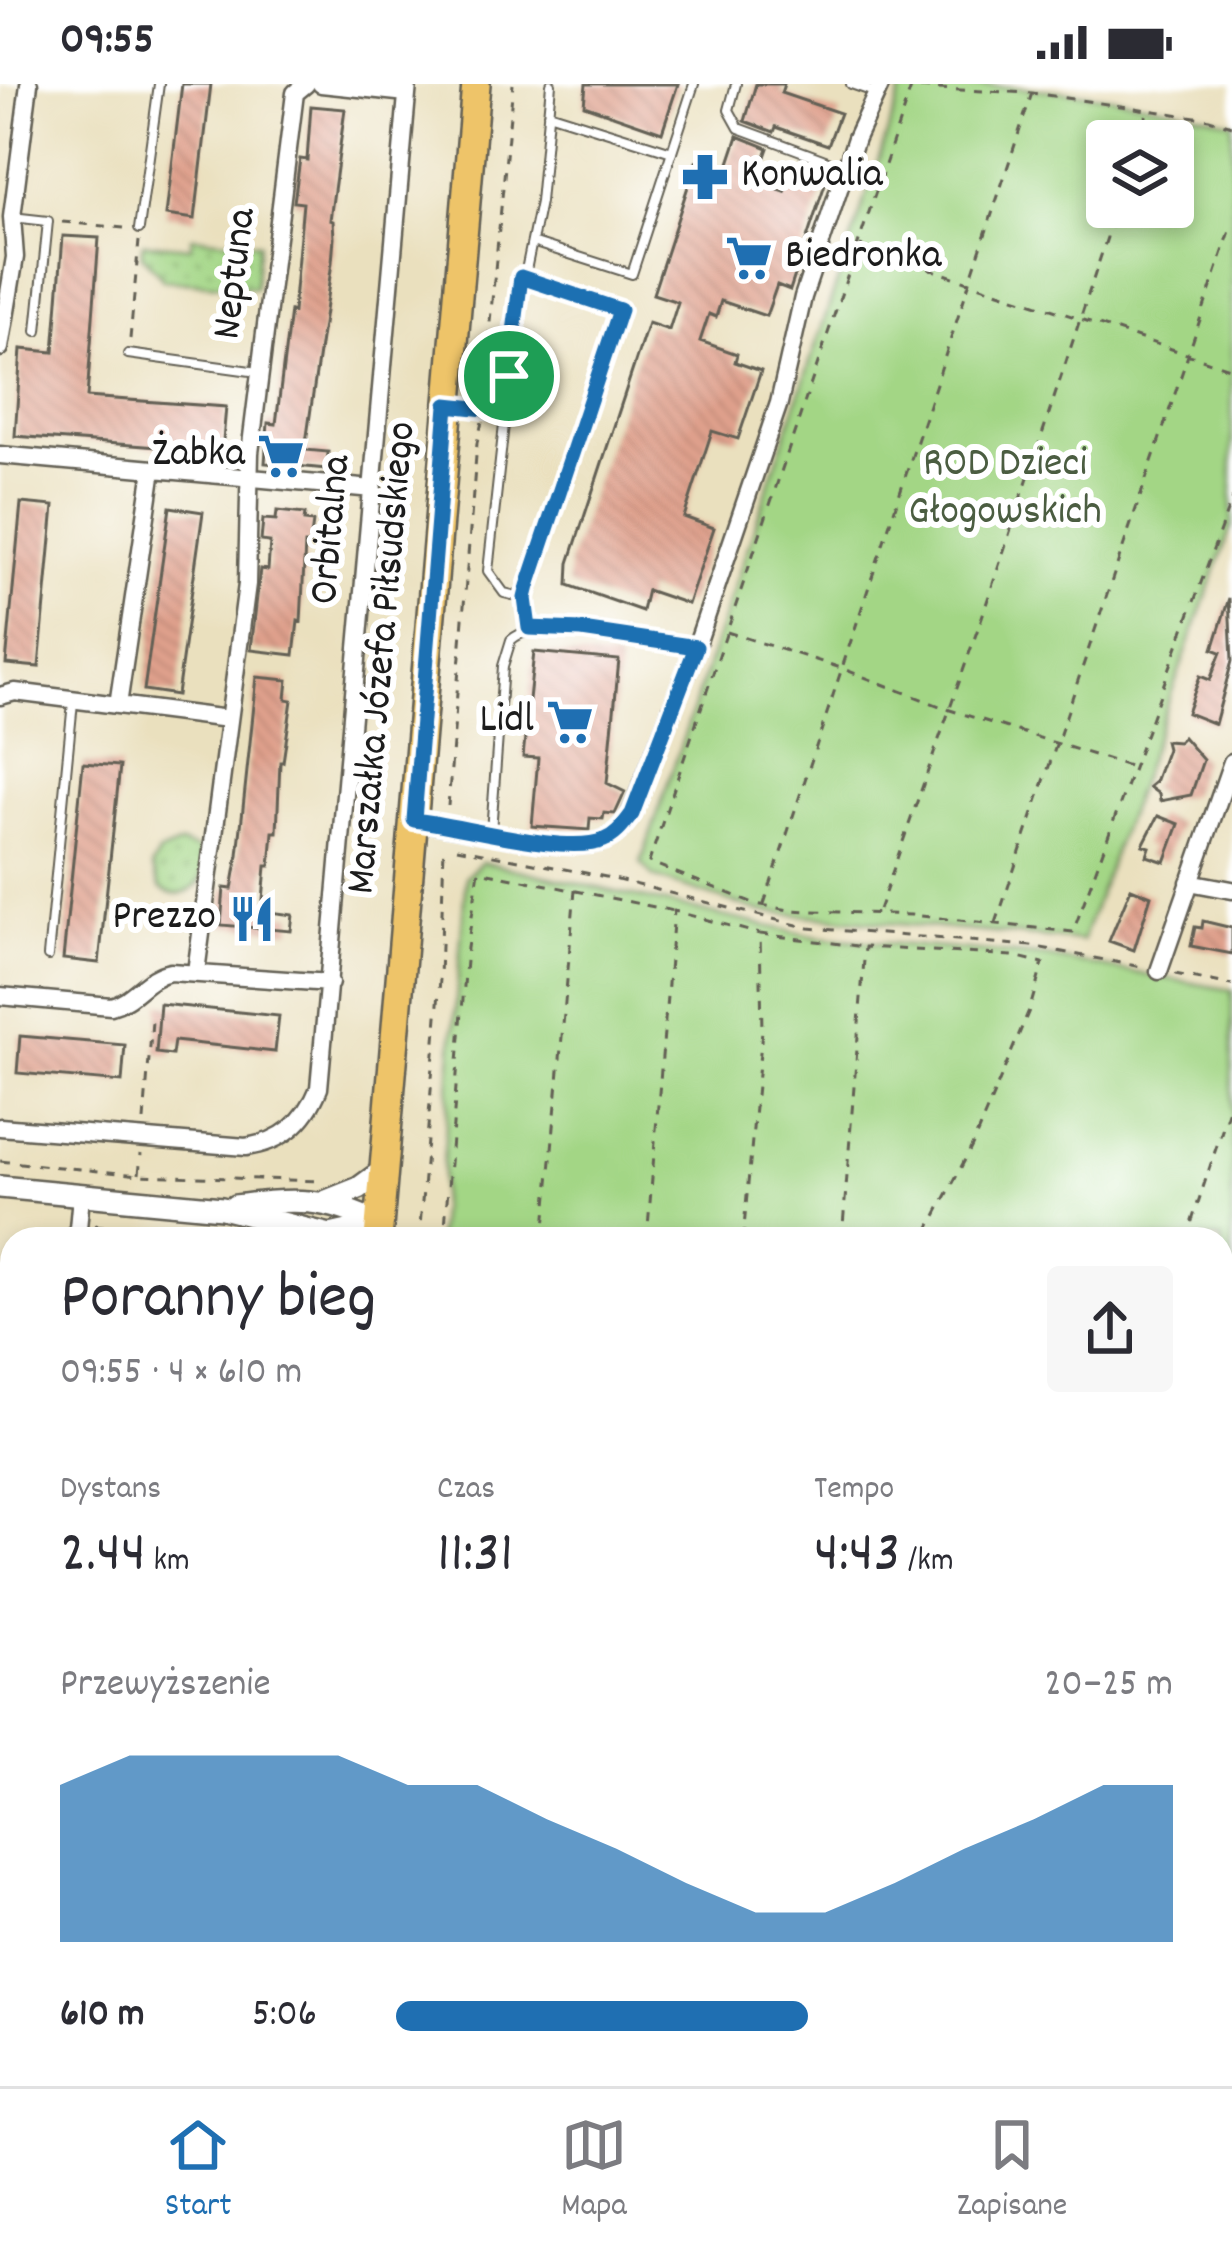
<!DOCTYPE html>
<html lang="pl">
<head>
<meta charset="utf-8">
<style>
	body { margin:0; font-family:Dekko,sans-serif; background:#f7f7f7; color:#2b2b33; height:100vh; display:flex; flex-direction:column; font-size:45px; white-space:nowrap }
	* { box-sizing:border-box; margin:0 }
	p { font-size:39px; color:#7c7c81 }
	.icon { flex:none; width:66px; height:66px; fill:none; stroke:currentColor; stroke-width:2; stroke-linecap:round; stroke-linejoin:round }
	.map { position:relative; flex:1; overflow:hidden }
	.details { position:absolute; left:0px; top:1143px; width:1233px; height:861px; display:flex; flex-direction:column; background:#fff; border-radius:36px 36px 0 0; box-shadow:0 6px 18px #0003 }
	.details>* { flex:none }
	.controls { position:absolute; left:1086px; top:36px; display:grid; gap:24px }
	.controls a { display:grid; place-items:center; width:108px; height:108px; border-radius:12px; background:#fff; box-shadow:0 6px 18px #0003; font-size:60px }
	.pin { position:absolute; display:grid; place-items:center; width:102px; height:102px; color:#fff; margin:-51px; border:6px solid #fff; border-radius:50%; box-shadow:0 3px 12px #0007 }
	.round { display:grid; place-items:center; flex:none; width:126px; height:126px; border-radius:12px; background:#f7f7f7 }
	.head { display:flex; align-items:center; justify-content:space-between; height:204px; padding:0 60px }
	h1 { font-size:66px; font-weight:600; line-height:90px }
	.stats { display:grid; grid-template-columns:repeat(3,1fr); gap:18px; height:204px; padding:12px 60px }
	.stats div { display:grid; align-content:center }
	.stats b { font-size:60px; font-weight:600 }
	.stats small { font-size:33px; font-weight:400 }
	.stats p { font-size:33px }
	.chart { height:336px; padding:24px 60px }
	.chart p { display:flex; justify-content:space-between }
	.chart svg { width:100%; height:216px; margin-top:12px; fill:#1f6fb2; opacity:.7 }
	ul { padding:0 60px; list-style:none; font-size:39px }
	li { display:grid; grid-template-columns:192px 144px 1fr; align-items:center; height:90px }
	li i { height:30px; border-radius:15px; background:#1f6fb2 }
	.status { display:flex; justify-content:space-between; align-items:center; height:84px; padding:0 60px; background:#fff; direction:ltr }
	.status svg { height:33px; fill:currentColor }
	.tabs { display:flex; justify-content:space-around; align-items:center; height:168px; border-top:3px solid #e1e1e2; background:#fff; font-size:33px; color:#7c7c81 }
	.tabs a { display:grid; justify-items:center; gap:6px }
	.tabs .on { color:#1f6fb2 }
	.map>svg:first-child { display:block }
	.green { fill:#a3d685; stroke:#607950; stroke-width:3; fill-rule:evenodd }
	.park { fill:url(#park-dots); stroke:#607950; stroke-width:3 }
	.building { fill:url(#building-back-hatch) }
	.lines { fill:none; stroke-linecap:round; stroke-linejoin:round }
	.service-casing { stroke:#646155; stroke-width:12 }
	.minor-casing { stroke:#646155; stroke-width:21 }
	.tertiary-casing { stroke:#646155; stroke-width:26 }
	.primary-casing { stroke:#646155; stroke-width:32 }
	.path { stroke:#646155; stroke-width:3; stroke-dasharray:9 9; stroke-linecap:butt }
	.service { stroke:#fff; stroke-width:8 }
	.minor { stroke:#fff; stroke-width:16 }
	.tertiary { stroke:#fff; stroke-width:21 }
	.primary { stroke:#eec469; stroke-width:27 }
	.route-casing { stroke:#fff; stroke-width:24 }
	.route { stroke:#1f6fb2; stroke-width:15 }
	.labels { text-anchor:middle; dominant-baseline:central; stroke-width:12; stroke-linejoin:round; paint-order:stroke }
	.poi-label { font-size:42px; fill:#1c1c1c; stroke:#fff; text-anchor:end }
	.street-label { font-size:42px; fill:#1c1c1c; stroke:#fff }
	.park-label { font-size:42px; fill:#4b5d41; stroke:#fff }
</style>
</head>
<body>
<div class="status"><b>09:55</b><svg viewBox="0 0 49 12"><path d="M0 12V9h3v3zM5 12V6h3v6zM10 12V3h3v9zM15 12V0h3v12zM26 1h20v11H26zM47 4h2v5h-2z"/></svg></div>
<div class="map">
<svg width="1232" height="2002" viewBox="0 0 1232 2002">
	<defs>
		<pattern id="park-dots" width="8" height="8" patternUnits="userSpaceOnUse" patternTransform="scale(3)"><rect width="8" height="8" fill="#a3d685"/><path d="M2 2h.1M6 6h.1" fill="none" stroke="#8cb772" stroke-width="1.8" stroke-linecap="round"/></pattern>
		<pattern id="building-back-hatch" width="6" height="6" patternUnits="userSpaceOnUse" patternTransform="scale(3)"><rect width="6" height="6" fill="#dfa08c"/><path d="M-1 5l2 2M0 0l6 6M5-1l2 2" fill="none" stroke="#bf8978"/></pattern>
	</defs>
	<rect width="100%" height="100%" fill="#fff"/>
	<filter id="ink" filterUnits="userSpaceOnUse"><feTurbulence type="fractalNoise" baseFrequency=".00833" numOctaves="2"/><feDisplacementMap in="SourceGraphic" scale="24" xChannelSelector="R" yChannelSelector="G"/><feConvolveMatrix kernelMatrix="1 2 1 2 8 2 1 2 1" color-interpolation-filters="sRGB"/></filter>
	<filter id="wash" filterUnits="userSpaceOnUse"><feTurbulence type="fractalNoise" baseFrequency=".004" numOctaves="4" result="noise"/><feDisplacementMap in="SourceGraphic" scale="48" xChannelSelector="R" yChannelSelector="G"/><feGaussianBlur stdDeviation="2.7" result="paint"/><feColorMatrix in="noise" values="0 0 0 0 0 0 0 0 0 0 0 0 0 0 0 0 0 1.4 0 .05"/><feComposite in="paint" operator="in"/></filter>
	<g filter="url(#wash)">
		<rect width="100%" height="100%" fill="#eae0be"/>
		<path class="green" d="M904 0C1013 0 1128 8 1232 38V441L1082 857 758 827 653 793 641 779ZM1107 57H1173V123H1107Z
			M482 778 816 853 1046 873 1232 906V2002H367L368 1992H1221V1155H437L466 792Z"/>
		<path class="park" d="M192 153 259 159 255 204 164 196 142 171 143 159 191 163Z
			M181 760 199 766 207 775 200 798C188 810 175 815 160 804L152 782 159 769Z"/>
		<g id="blocks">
			<path class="building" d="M182 0H211L195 135 166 131Z
				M586 0H678L662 48 584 21Z
				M756 0H784L781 9 840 29 828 61 776 43 774 48 745 37Z
				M311 22 345 25 330 136 333 137 334 154 332 178 305 366 328 368 327 385 265 379 268 339 276 340 290 227 293 228 303 119 294 118 300 75 307 76Z
				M738 52 768 64 756 98 785 108 792 89 825 100 790 206 777 201 766 232 721 217 716 233 709 230 700 257 737 270 735 278 761 287 738 355 712 347 684 433 714 444 688 520 647 506 642 527 568 501 569 479 648 239 669 246 678 218 653 210 696 78 726 88Z
				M63 152 99 154 87 313 226 323 222 368 15 352 21 265 54 268Z
				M21 419 54 422 39 583 6 580Z
				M170 423 203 428 177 611 144 606Z
				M277 427 305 430 304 437 313 438 310 460H305L301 538 298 537 294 571 251 566 260 485 268 486 270 458 261 457 263 435 276 436Z
				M1229 514 1232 577 1215 640 1187 629 1200 592 1210 596 1221 568 1213 565Z
				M534 568 619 576 607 699 625 708 615 730 604 729 603 735 590 734 589 746 532 742 538 674 523 673Z
				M257 593 288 596 286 615 292 616 283 678H280L277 748H273L270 782H266L262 827 293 831 291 847 221 841 224 804 232 805 238 771Z
				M1183 653 1203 676 1191 711 1160 717 1159 710 1149 703 1155 698 1167 665 1165 657 1178 658Z
				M83 679 120 682 99 879 63 875Z
				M1158 732 1179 740 1165 778 1147 772 1150 763 1143 761Z
				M1131 804 1151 812 1134 866 1109 857Z
				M1203 837 1232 844V870L1191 862 1195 843 1202 844Z
				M160 920 279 932 275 968 174 957 172 971 156 969Z
				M20 952 125 961 122 998 17 989Z"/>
		</g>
	</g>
	<g filter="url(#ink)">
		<use href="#blocks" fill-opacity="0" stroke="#646155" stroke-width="3"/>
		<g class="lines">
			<defs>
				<path id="service" d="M736 0 729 26 739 44 844 83
					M851 0 877 9
					M548 29 672 68
					M12 133 48 137 37 247
					M139 145 159 0
					M532 158 632 190 694 0
					M521 193 620 226 528 502 525 514 529 544
					M128 270 258 288
					M458 322 504 327
					M525 514 504 509 488 487 515 240 540 118 551 0
					M491 748 503 582 511 556C543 527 653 554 694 563
					M48 872 73 618"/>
				<path id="minor" d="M321 0 407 9
					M0 264 15 173 12 133 29 0
					M0 371 373 405
					M0 612 15 608 228 635
					M118 621 153 385
					M414 737C460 741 567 772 604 756 617 751 624 740 631 729L696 563 779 319 803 213 856 54 881 0
					M1189 798 1232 806
					M1159 887 1232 678
					M196 888 247 500 250 369 295 9 306 0
					M0 912 111 922C135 916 145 893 170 888L330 899
					M0 1043 246 1063C282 1058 306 1037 319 1004L408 0
					M77 1155 81 1112
					M0 1218 12 1219
					M0 1419 12 1422
					M0 1483 12 1444
					M0 1606 12 1607
					M0 1738 12 1739
					M0 1860 12 1861
					M0 1983 12 1984
					M113 1992 227 2002
					M246 2002 247 1992"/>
				<path id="tertiary" d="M0 1103 222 1124 330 1151 379 1140
					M324 1118 359 1104 385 1085
					M235 1122C292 1114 326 1113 379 1140"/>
				<path id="primary" d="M378 1155 476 0
					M305 2002 306 1992"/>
			</defs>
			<use href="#service" class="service-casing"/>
			<use href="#minor" class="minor-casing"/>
			<use href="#tertiary" class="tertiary-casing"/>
			<use href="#primary" class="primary-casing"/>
			<path class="path" d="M1232 42 1209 35 1032 9 911 4 649 778 756 820 789 826 911 831 1073 848 1232 414
				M1139 57 1148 25
				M62 138 124 144
				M860 162 1232 285
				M130 255 139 157
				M483 310 513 0
				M727 548 841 584 950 626 1132 683
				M448 722 477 359 482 338
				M457 764 606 793 809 844 1031 862 1142 883
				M764 820 1032 9
				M879 826 982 533 1117 123
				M996 839 1232 141
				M1175 890 1232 901
				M144 1037 152 937
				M0 1077 139 1091 321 1097
				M139 1090 141 1070
				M95 1141 206 1155
				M419 1155 440 895 444 762
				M444 1155 467 864 479 787 674 827
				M544 1155 575 806
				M647 1155 674 827 760 850
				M743 1155 762 946 760 850 865 863
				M842 1155 865 863 1014 872 1043 879 1030 924 972 1062 924 1155
				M1186 1155 1232 1016
				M1221 1367 1232 1340
				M1221 1518 1232 1523
				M1221 1791 1232 1792
				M350 2002 351 1992
				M374 2002V1992
				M471 2002 472 1992
				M575 2002V1992
				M674 2002 675 1992
				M775 2002 776 1992
				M893 2002 894 1992
				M1008 2002 1009 1992
				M1118 2002 1119 1992"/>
			<use href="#service" class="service"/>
			<use href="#minor" class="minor"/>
			<use href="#tertiary" class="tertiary"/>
			<use href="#primary" class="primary"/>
		</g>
	</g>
	<g class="lines" filter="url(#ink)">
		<defs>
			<path id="route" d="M521 193 620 226 528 502 525 514 529 544 582 546 696 563 632 730C624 740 617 751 604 756 567 772 460 741 414 736L447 321 504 327Z"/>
		</defs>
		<use href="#route" class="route-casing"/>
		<use href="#route" class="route"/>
	</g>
	<defs>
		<symbol id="pharmacy-bare" viewBox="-9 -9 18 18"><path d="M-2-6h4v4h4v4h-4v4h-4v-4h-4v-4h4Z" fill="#1f6fb2" stroke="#fff" stroke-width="2.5" paint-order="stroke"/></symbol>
		<symbol id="supermarket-bare" viewBox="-9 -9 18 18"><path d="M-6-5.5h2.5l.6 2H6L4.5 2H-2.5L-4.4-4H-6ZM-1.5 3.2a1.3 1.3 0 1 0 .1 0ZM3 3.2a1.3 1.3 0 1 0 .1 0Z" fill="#1f6fb2" stroke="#fff" stroke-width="2.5" paint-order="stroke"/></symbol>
		<symbol id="restaurant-bare" viewBox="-9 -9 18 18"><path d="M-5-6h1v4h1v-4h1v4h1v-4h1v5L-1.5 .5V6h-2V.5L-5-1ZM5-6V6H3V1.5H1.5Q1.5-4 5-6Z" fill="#1f6fb2" stroke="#fff" stroke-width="2.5" paint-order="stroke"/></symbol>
	</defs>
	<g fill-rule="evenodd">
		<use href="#pharmacy-bare" x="672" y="60" width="66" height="66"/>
		<use href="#supermarket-bare" x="716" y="141" width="66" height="66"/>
		<use href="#supermarket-bare" x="248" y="339" width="66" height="66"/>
		<use href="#supermarket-bare" x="537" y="605" width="66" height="66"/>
		<use href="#restaurant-bare" x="219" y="802" width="66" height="66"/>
	</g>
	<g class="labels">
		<g class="poi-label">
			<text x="741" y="93" text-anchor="start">Konwalia</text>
			<text x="785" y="174" text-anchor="start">Biedronka</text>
			<text x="245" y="372">Żabka</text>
			<text x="534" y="638">Lidl</text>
			<text x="216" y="835">Prezzo</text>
		</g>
		<g class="street-label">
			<text transform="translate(237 190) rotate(-83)">Neptuna</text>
			<text transform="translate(333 446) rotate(-85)">Orbitalna</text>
			<text transform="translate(384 574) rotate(-85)">Marszałka Józefa Piłsudskiego</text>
		</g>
		<g class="park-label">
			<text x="1005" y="382">ROD Dzieci<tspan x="1005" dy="48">Głogowskich</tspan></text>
		</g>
	</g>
</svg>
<div class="controls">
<a><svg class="icon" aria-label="layers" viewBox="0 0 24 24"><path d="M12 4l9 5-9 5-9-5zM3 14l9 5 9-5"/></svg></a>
</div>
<div class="pin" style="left:509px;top:292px;background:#1e9e55"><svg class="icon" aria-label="arrive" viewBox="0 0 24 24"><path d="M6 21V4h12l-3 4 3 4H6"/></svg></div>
<section class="details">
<div class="head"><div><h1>Poranny bieg</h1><p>09:55 · 4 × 610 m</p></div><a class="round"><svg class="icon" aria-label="share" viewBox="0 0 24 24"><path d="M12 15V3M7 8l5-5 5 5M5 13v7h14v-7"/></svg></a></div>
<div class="stats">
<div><p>Dystans</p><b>2.44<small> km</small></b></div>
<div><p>Czas</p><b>11:31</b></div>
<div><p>Tempo</p><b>4:43<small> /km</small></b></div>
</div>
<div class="chart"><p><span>Przewyższenie</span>20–25 m</p>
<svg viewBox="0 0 160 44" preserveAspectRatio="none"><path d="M0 44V12L10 6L20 6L30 6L40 6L50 12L60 12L70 19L80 25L90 32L100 38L110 38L120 32L130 25L140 19L150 12L160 12V44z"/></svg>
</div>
<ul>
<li><b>610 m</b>5:06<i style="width:53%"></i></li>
</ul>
</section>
</div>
<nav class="tabs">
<a class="on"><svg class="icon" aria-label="home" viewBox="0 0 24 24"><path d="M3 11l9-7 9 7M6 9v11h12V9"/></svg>Start</a>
<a><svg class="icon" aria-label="map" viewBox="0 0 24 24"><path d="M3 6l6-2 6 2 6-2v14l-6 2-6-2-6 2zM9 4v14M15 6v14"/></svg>Mapa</a>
<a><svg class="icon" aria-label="saved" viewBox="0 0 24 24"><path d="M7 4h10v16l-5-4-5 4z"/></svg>Zapisane</a>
</nav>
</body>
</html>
